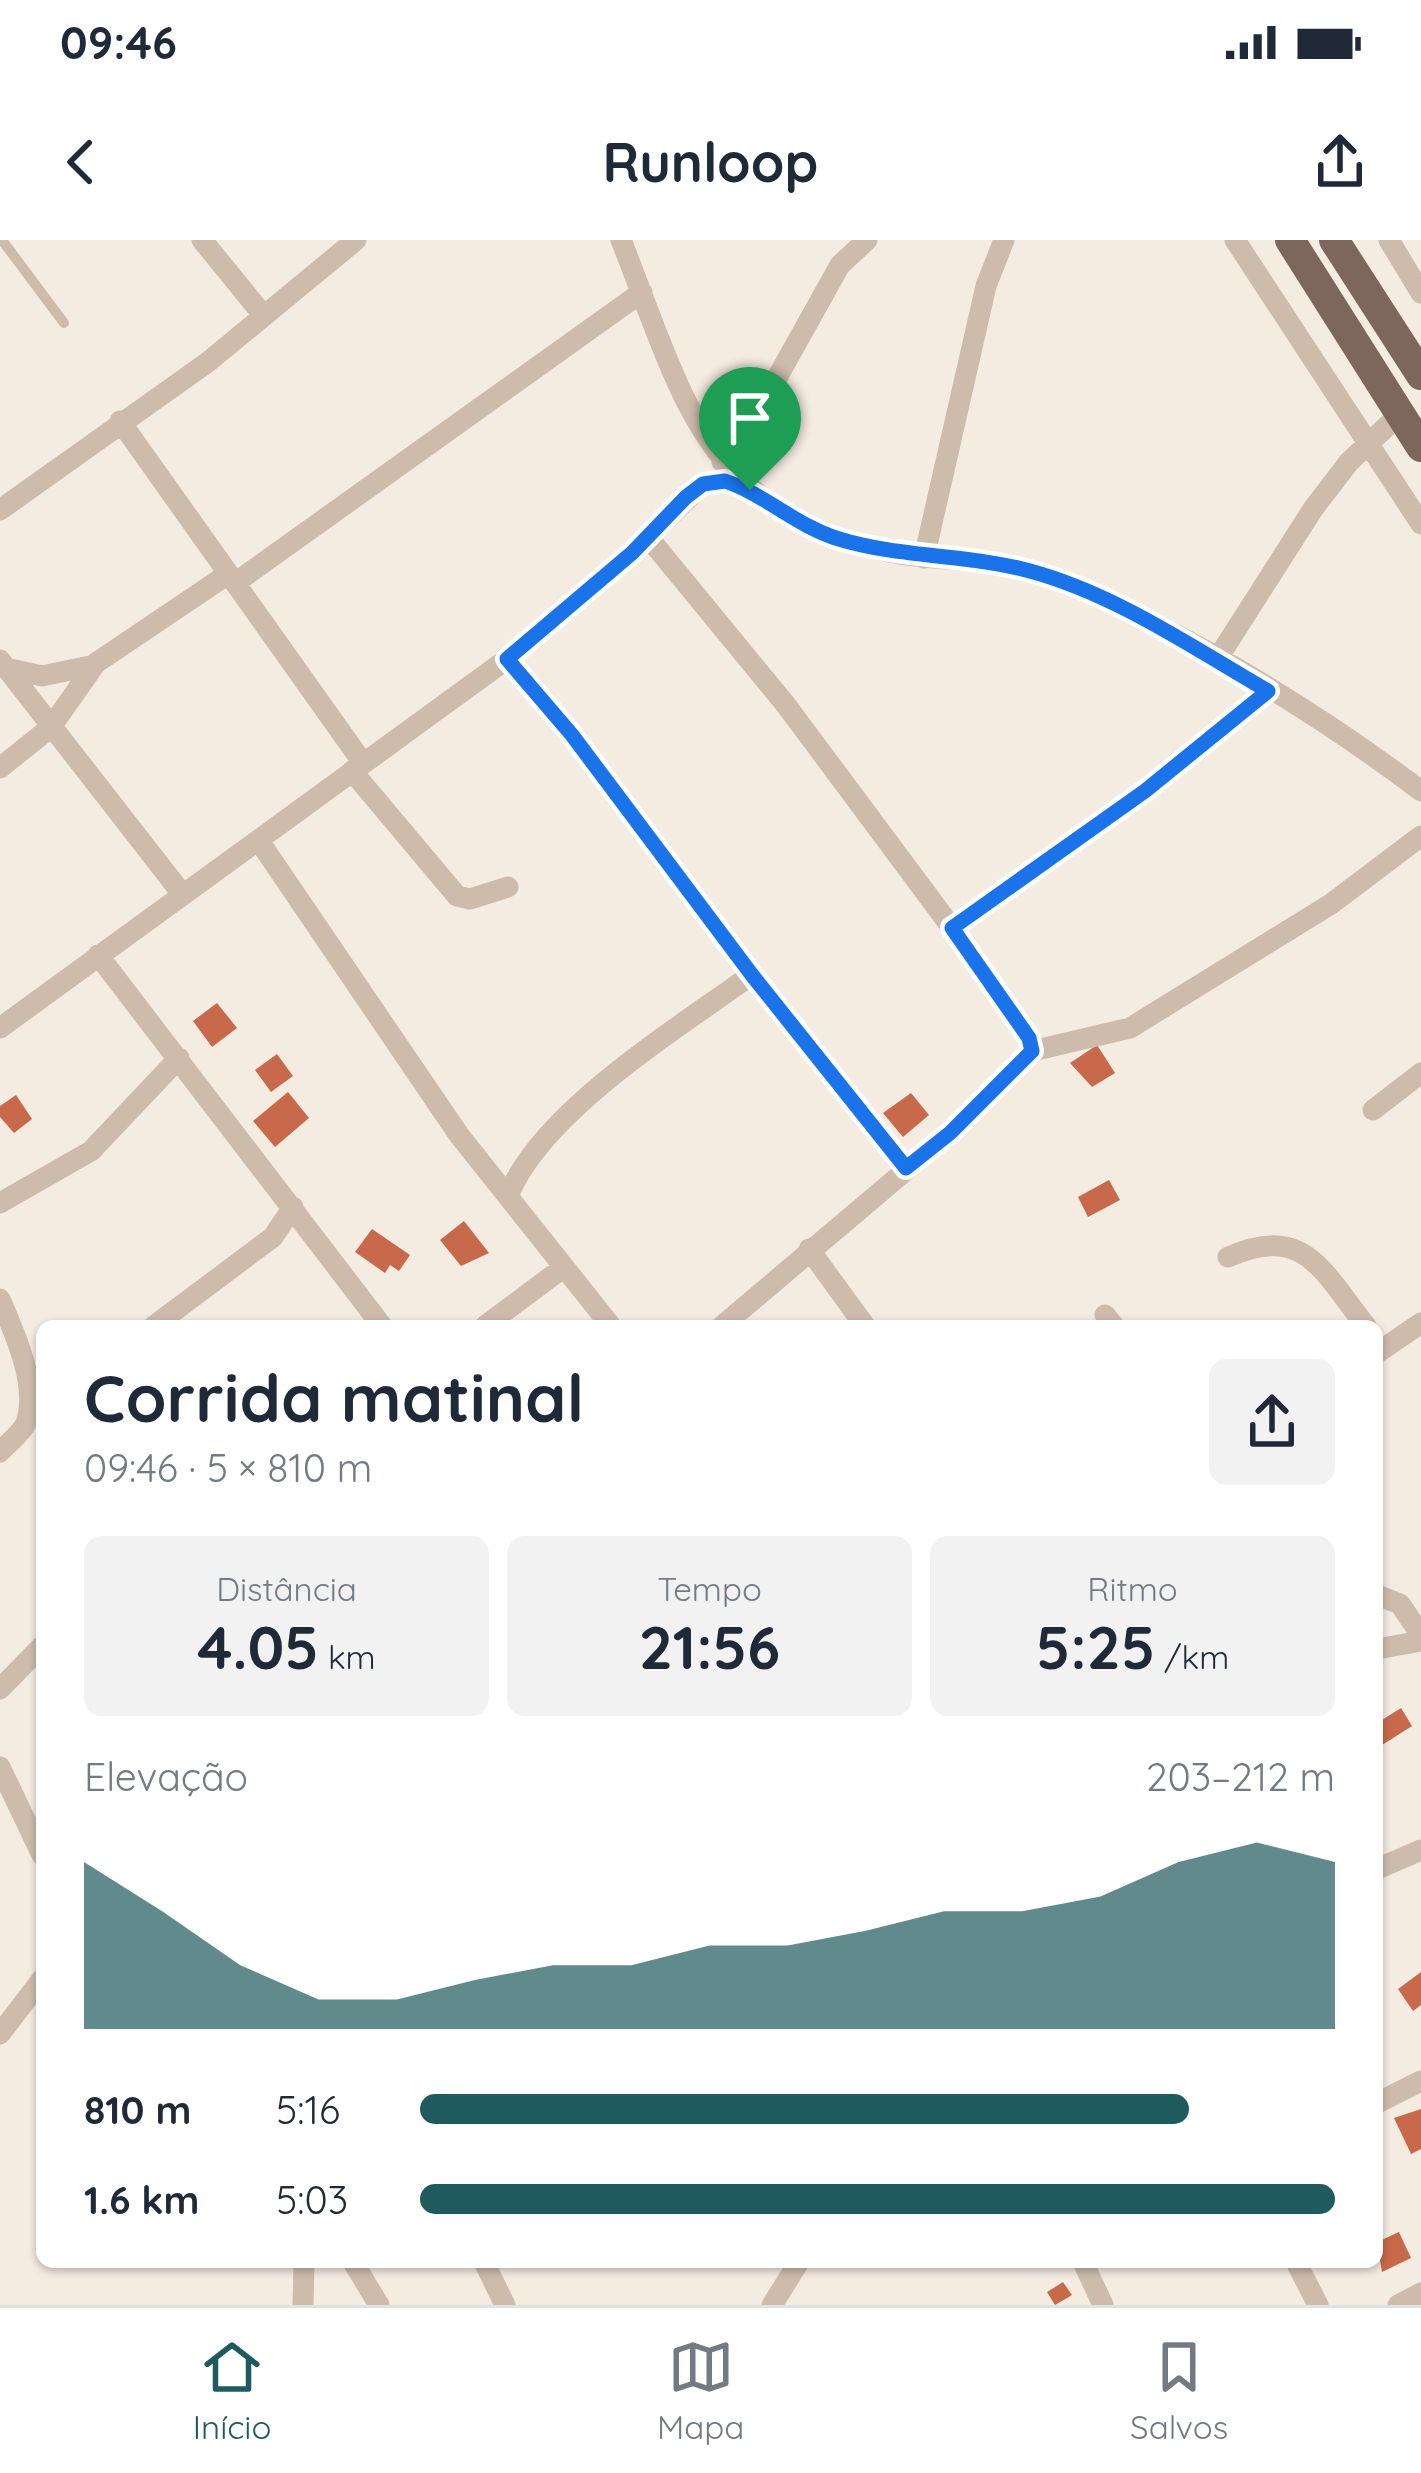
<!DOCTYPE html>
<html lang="pt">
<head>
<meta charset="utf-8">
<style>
	body { margin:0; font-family:Quicksand,sans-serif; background:#f2f2f3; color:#1f2937; height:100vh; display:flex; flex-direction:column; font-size:45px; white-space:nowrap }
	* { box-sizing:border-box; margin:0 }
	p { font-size:39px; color:#747a83 }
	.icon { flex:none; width:66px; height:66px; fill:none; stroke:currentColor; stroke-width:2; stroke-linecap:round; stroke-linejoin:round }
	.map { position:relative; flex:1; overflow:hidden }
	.sheet { position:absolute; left:36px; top:1080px; width:1347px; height:948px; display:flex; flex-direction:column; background:#fff; border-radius:18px; box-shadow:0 3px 9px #0004 }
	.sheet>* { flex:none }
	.pin { position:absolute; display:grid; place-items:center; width:102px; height:102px; color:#fff; margin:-123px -51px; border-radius:50% 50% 50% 0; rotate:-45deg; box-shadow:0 0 12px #0007 }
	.pin .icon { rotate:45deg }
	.round { display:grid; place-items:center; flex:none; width:126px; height:126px; border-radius:18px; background:#f2f2f3 }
	.summary { display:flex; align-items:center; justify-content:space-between; height:204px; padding:0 48px }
	h1 { font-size:66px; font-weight:800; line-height:90px }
	.metrics { display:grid; grid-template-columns:repeat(3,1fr); gap:18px; height:204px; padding:12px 48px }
	.metrics div { display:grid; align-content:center; border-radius:18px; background:#f2f2f3; text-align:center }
	.metrics b { font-size:60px; font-weight:800 }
	.metrics small { font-size:33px; font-weight:400 }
	.metrics p { font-size:33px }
	.chart { height:336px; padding:24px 48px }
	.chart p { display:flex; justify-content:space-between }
	.chart svg { width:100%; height:216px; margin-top:12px; fill:#1f5a5e; opacity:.7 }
	ul { padding:0 48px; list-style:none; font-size:39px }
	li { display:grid; grid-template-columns:192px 144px 1fr; align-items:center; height:90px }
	li i { height:30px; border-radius:15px; background:#1f5a5e }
	.status { display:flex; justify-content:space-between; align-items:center; height:84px; padding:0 60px; background:#fff; direction:ltr }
	.status svg { height:33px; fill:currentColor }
	header { display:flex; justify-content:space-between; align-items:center; height:156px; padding:0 48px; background:#fff; font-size:54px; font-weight:800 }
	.dock { display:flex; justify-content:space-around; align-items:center; height:168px; border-top:3px solid #e0e1e3; background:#fff; font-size:33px; color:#747a83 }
	.dock a { display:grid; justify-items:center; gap:6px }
	.dock .on { color:#1f5a5e }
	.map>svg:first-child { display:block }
	.building { fill:#c8694b }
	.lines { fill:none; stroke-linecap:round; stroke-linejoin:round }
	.lane { stroke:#cdbbac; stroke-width:10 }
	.street { stroke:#cdbbac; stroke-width:21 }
	.primary { stroke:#7d675c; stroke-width:30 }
	.route-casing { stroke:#fff; stroke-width:24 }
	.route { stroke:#1a73e8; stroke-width:15 }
</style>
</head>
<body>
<div class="status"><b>09:46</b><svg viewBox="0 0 49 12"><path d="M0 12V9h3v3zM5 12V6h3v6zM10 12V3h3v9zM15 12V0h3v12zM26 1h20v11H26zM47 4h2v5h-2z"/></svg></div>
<header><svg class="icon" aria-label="back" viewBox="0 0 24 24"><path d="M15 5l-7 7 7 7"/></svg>Runloop<svg class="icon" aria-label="share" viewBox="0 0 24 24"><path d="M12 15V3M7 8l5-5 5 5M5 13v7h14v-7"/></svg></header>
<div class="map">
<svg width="1421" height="2065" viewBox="0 0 1421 2065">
	<rect width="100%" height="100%" fill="#f4ebe1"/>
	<path class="building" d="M217 763 237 788 212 807 193 781Z
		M1097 805 1115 833 1092 847 1070 823Z
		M277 814 293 836 271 852 255 830Z
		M288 852 309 878 275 907 253 881Z
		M911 853 929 875 903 897 883 873Z
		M16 855 32 879 14 893 0 877V866Z
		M1109 940 1120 960 1088 977 1078 957Z
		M464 981 489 1013 461 1026 440 1000Z
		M372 989 410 1015 399 1031 390 1025 385 1033 355 1012Z
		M1401 1468 1412 1486 1379 1507 1377 1483Z
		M1421 1732V1765L1413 1771 1398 1749Z
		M1421 1869V1909L1411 1914 1394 1878Z
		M1399 1992 1411 2018 1382 2032 1377 2002Z
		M1063 2042 1072 2055 1055 2065 1047 2052Z"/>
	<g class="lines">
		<path class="lane" d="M2 0 64 83"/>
		<path class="street" d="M202 0 264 76
			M621 0C683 156 703 272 889 312 935 322 988 317 1033 332 1155 371 1318 473 1421 551
			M1235 0 1421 284
			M1389 0 1421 53
			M120 181 363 523
			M722 222 763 163 840 25 867 0
			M0 270 208 122 356 0
			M648 297 786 465 952 688
			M924 318 986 46 1004 0
			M235 343 642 52
			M507 419 572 495 751 735 906 928
			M0 420 183 655
			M1216 421 1313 269 1349 222 1401 173
			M6 428 42 436 90 426
			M0 528 51 487 96 423 228 334
			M352 531 457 656 470 659 508 647
			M259 601 459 895 611 1086
			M98 715 382 1086
			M0 788 507 419 632 313 703 244 725 240 744 247
			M1032 811 1029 798 952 688 1145 551 1268 451
			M1373 870 1421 833
			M508 956C542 871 677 789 751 735
			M0 963 91 911 179 818
			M809 1009 865 1086
			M1228 1017C1305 983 1322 1031 1366 1086
			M0 1059C14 1092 39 1145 26 1183 22 1193 8 1203 0 1212
			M1105 1075 1114 1086
			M154 1086 273 997 293 967
			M485 1086 564 1027
			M722 1086 950 893 1032 811 1130 788 1331 664 1421 596
			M1377 1113 1421 1083
			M1377 1355 1400 1364 1421 1395
			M1377 1409 1421 1401
			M0 1449 42 1406
			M0 1527 42 1615
			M1377 1629 1421 1610
			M0 1794 42 1739
			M1377 1863 1421 1841
			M353 2022 379 2065
			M484 2022 505 2065
			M1083 2022 1103 2065
			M1296 2022 1318 2065
			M303 2065 304 2022
			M772 2065 799 2022
			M1398 2065 1421 2053"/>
		<path class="primary" d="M1290 0 1421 207
			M1334 0 1421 135"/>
	</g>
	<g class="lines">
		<defs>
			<path id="route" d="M725 241C766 255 796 286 839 299 901 318 968 314 1030 331 1115 354 1192 407 1268 451L1145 551 952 688 1029 798 1032 811 950 893 906 928 752 735 572 495 507 419 632 313 686 257 703 244Z"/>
		</defs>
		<use href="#route" class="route-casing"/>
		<use href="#route" class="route"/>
	</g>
</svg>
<div class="pin" style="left:750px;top:250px;background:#1e9e55"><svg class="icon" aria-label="arrive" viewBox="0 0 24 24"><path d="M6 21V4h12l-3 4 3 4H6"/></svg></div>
<section class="sheet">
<div class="summary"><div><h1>Corrida matinal</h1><p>09:46 · 5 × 810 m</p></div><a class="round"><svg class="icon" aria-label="share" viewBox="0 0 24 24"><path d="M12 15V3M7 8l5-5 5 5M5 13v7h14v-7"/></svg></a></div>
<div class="metrics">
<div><p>Distância</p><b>4.05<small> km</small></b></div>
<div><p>Tempo</p><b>21:56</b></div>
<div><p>Ritmo</p><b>5:25<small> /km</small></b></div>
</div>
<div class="chart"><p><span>Elevação</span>203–212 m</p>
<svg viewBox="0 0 160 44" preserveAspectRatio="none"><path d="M0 44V10L10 20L20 31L30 38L40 38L50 34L60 31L70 31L80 27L90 27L100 24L110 20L120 20L130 17L140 10L150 6L160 10V44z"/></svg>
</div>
<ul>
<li><b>810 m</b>5:16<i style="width:84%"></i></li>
<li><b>1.6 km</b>5:03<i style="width:100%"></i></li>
</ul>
</section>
</div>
<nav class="dock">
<a class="on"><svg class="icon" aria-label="home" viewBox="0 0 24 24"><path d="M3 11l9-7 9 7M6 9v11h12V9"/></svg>Início</a>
<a><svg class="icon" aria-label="map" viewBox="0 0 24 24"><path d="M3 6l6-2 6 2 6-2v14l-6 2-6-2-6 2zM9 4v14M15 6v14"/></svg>Mapa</a>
<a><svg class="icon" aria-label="saved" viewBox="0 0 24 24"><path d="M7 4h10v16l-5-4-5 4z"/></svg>Salvos</a>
</nav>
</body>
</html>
